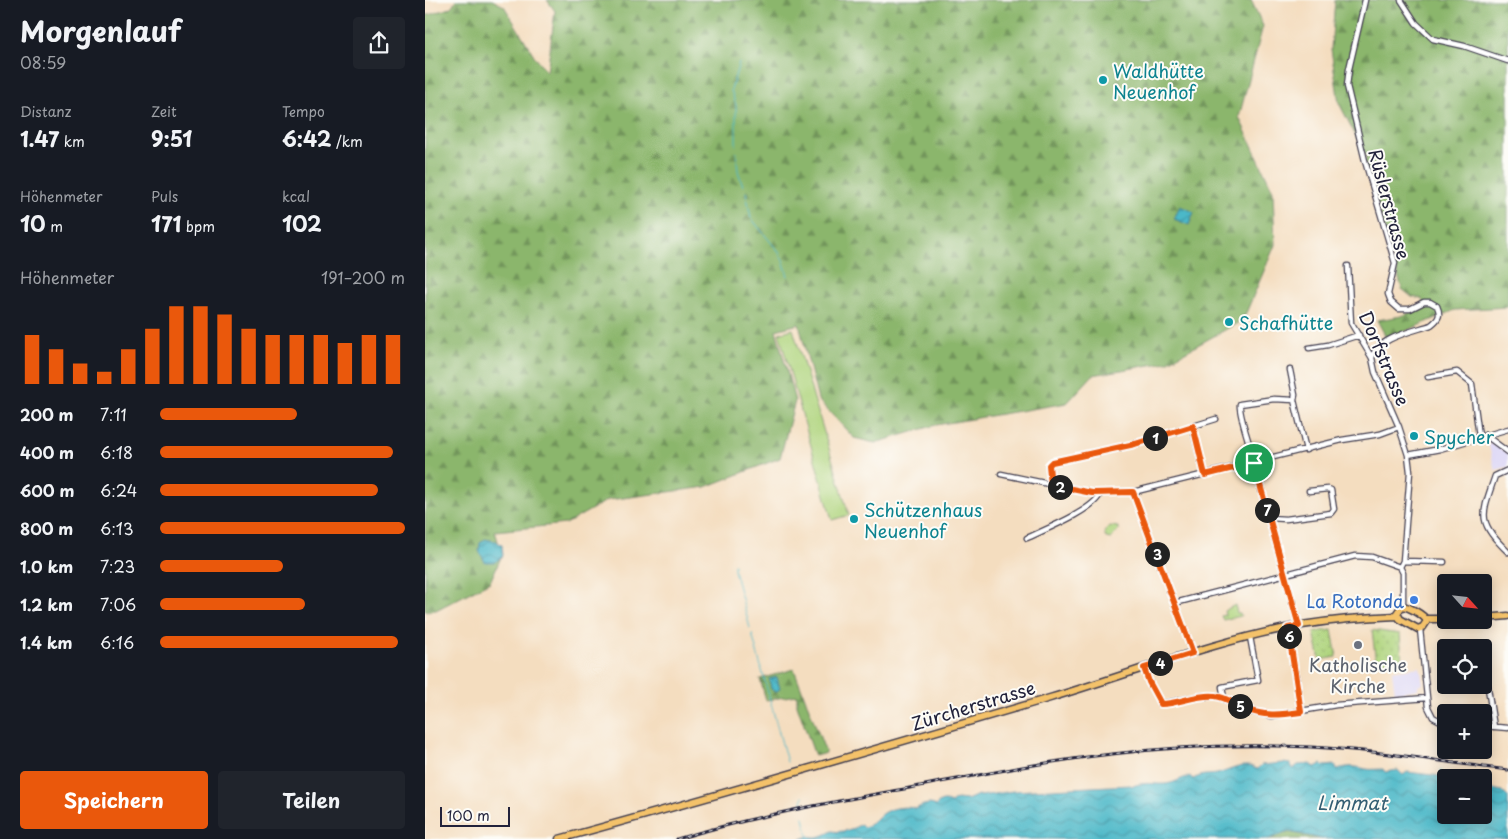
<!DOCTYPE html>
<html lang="de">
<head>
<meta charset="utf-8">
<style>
	body { margin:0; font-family:"Playpen Sans",sans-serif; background:#20242c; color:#f1f3f6; height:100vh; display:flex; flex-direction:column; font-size:19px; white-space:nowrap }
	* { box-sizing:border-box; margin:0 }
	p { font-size:16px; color:#9ea1a6 }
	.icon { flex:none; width:28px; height:28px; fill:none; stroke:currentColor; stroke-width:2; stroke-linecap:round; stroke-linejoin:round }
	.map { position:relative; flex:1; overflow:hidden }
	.details { display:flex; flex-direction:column; background:#171b24; width:425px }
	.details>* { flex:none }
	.needle { width:32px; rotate:117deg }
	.buttons { position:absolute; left:1012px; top:574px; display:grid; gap:10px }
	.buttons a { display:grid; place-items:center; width:55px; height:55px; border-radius:5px; background:#171b24; box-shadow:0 2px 12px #0003; font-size:25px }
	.scale { position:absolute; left:15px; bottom:12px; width:70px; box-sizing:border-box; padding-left:5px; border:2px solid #22223b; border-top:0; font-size:14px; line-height:18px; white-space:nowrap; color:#22223b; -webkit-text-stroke:4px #fdfcf7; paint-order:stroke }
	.pin { position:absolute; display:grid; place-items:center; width:42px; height:42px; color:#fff; margin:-21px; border:2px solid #fff; border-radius:50%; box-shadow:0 1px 5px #0007 }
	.km { position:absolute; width:25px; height:25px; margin:-12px; border-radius:50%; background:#222; color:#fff; font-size:14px; line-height:25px; text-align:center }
	.round { display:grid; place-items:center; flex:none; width:52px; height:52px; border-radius:5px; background:#20242c }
	.summary { display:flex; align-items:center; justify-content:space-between; height:85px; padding:0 20px }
	h1 { font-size:28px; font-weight:700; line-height:38px }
	.figures { display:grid; grid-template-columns:repeat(3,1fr); gap:8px; height:85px; padding:5px 20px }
	.figures div { display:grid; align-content:center }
	.figures b { font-size:21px; font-weight:700 }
	.figures small { font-size:14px; font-weight:400 }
	.figures p { font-size:14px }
	.chart { height:140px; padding:10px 20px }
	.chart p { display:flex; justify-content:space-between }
	.chart svg { width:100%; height:90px; margin-top:5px; stroke:#ea580c; stroke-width:6 }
	.cta { display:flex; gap:10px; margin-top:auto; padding:10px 20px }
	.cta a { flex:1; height:58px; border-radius:5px; background:#ea580c; color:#fff; font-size:20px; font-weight:700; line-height:58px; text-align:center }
	.cta a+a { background:#20242c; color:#f1f3f6 }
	ul { padding:0 20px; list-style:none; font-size:16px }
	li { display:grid; grid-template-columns:80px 60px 1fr; align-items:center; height:38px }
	li i { height:12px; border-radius:6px; background:#ea580c }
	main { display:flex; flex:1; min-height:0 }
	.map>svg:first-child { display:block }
	.built { fill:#dcd6f6 }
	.forest { fill:url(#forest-firs); stroke:#566c54 }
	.park { fill:#afd47d; stroke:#687b5c }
	.garden { fill:url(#garden-dots); stroke:#687b5c }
	.water { fill:url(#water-waves); stroke:#376d82 }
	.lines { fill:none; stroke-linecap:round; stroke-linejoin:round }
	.stream { stroke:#4cb8c8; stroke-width:1 }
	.minor-casing { stroke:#423e4f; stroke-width:7 }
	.primary-casing { stroke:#423e4f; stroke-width:9 }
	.minor { stroke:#fff; stroke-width:4.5 }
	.primary { stroke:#f4c26a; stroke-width:6 }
	.rail-casing { stroke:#22223b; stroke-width:3 }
	.rail { stroke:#fdfcf7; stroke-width:1; stroke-dasharray:4; stroke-linecap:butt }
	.route-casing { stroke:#fff; stroke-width:10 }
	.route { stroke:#ea580c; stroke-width:6 }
	.culture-dot { fill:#0f9aa8; stroke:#fdfcf7; stroke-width:2 }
	.shop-dot { fill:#3f7fe0; stroke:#fdfcf7; stroke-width:2 }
	.worship-dot { fill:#6b7280; stroke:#fdfcf7; stroke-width:2 }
	.labels { text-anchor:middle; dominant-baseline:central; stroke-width:4; stroke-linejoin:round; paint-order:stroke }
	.culture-label { font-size:18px; fill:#0d838f; stroke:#fdfcf7; text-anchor:start }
	.street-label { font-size:18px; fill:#22223b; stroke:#fdfcf7 }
	.shop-label { font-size:18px; fill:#366cbe; stroke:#fdfcf7; text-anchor:end }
	.worship-label { font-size:18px; fill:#5b616d; stroke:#fdfcf7 }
	.water-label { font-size:19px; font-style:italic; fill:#335e73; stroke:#fdfcf7 }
</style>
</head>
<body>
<main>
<section class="details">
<div class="summary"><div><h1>Morgenlauf</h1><p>08:59</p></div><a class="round"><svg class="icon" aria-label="share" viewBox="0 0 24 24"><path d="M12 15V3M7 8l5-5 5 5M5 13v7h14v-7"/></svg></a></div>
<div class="figures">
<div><p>Distanz</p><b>1.47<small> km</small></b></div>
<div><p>Zeit</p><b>9:51</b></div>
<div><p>Tempo</p><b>6:42<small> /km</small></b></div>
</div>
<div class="figures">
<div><p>Höhenmeter</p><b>10<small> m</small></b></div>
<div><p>Puls</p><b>171<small> bpm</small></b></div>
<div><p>kcal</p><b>102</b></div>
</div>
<div class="chart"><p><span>Höhenmeter</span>191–200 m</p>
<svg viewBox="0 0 160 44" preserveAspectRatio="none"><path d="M5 44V20M15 44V27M25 44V34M35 44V38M45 44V27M55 44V17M65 44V6M75 44V6M85 44V10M95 44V17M105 44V20M115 44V20M125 44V20M135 44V24M145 44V20M155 44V20"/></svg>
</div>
<ul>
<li><b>200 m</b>7:11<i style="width:56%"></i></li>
<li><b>400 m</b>6:18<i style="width:95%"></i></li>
<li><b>600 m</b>6:24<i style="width:89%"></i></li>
<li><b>800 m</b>6:13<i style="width:100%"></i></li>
<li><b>1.0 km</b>7:23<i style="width:50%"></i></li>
<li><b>1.2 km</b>7:06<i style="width:59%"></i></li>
<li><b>1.4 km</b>6:16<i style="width:97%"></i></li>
</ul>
<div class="cta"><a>Speichern</a><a>Teilen</a></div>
</section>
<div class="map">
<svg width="1083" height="839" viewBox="0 0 1083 839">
	<defs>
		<pattern id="forest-firs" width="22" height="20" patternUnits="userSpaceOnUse" patternTransform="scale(1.25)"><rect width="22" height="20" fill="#8bb66c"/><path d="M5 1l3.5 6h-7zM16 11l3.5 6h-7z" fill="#71945a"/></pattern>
		<pattern id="garden-dots" width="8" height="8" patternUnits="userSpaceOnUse" patternTransform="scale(1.25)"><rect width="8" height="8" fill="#afd47d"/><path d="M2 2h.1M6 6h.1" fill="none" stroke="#96b66d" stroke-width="1.8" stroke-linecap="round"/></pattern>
		<pattern id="water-waves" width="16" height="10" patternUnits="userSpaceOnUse" patternTransform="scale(1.25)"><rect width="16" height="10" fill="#4cb8c8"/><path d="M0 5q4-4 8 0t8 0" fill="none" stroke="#3f95a4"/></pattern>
	</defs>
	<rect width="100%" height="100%" fill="#fdfcf7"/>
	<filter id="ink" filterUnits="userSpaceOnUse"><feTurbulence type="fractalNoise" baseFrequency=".02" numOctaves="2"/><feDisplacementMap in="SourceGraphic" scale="10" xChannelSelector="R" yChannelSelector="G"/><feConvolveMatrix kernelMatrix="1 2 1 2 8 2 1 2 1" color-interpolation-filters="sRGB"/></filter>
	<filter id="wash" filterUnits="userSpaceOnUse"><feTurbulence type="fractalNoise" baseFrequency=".0096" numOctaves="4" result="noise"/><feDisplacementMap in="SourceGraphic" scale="20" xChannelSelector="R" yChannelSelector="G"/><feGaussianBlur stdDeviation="1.12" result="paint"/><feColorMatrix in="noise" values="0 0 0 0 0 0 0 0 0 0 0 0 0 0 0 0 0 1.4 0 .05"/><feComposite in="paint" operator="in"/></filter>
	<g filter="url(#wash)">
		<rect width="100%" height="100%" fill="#f4ddbf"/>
		<path class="built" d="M1063 442 1083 453V467L1070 470Z
			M995 667 998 684 993 685V689L970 693 967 671Z"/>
		<path class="forest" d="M32 0H67L79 6 110 57 122 72 130 11 122 0H826L838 26 814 117 848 191 850 245 818 320 742 362 668 375 642 403 511 425 450 443 429 438 393 400 374 324 351 330 370 401 355 458 281 487 183 500 141 524 70 531 77 555 65 582 11 610 0 611V16L25 8Z
			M910 0H1083V307L1030 310 962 339 952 320 977 316 1000 306 997 299 987 297 977 289 940 161 941 156 914 103 906 49Z
			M369 669 401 753 390 756 372 705V695L341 700 335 679Z
			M864 832 898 839H843Z"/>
		<path class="park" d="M368 329 424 515 407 520 354 333Z
			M685 526 693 527V530L686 539 681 538 679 532Z
			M810 605 812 613H815L816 616 798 620 796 616 800 615 799 611Z"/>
		<path class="garden" d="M907 630 912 657 895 660 889 632Z
			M947 630 975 634 977 659 951 663Z"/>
		<path class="water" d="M755 206 769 212 764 225 749 219Z
			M60 539 71 541 77 545 78 556 70 562H60L54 551 55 543Z
			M352 677 355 689 350 692 346 689 344 679Z
			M858 763 865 764 868 769 873 765 886 764 890 767 896 764 899 766 910 765 912 769C923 766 930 766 941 769 945 770 953 769 958 769L960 772 973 770 978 775 982 772 1023 777 1021 778V815H1059V785L1062 788 1077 791 1083 797V839H898L864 832 843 839H376L384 836C392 839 400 835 407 831 415 833 429 829 436 824L438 827C446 826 451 818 458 813 466 808 482 805 491 809 496 805 505 802 511 806 515 800 520 800 526 803L531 799 542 800 553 795 556 796 588 791 705 785 708 786C721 781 729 785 741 784 750 783 756 778 765 776L768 779C780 773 781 776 792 774 804 771 820 761 832 769L836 765Z"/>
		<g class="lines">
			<path class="stream" d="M311 145V105L306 90 314 63
				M311 152 313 171 318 186
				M321 192 326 218 353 251 358 260 363 276
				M309 564V570L325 628
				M327 634 362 762
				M1018 757V749
				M1016 773V770
				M377 804 378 796
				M379 817 382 833 386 839"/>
		</g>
	</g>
	<g filter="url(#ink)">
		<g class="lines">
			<defs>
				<path id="minor" d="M940 0 924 69 922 86 940 161 970 263 963 294 966 302 974 309H985L999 302H1005L1012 306C1016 315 1014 319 1006 325 989 331 951 338 947 358
					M976 0 991 23 1008 39 1039 46 1083 61
					M923 266 926 323 947 358 950 372 974 427 983 455 985 472 978 561 975 567 978 573V606
					M884 348 903 345 934 335
					M865 370 870 395 869 400
					M1003 377 1032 372 1047 384 1054 436
					M767 426 780 475
					M1060 435 1083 452
					M983 455 1015 449 1083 429
					M1083 470 1070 476C1057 515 1051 521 1083 552
					M576 474 667 493 708 492 917 440 955 434 974 427
					M626 485 624 465 627 462 710 444 791 419
					M708 492 768 653
					M844 518 861 519 906 513 909 509 906 490 903 489 884 491
					M602 538C619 530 669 510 675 494
					M978 561 1019 562
					M750 603 930 556 947 557 975 567
					M874 626 830 468 829 460C826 448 813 413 815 404L849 399 869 400 881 450
					M863 629 876 712
					M995 629 1003 707 1008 717 1021 724
					M1059 662 1069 727
					M719 667 724 682 736 704 777 696H793L827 712 847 716 911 705 1002 698
					M799 698 797 687 833 680 825 637
					M1059 726 1083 728"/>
				<path id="primary" d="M977 606C984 607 998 614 1002 621L998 627 993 629 975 619 972 613Z
					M1059 618 1083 616
					M1001 619H1021
					M134 839C299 794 462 746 625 698 709 673 791 640 877 625 908 620 941 617 972 616"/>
			</defs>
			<use href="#minor" class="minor-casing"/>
			<use href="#primary" class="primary-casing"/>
			<use href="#minor" class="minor"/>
			<use href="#primary" class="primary"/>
			<defs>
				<path id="rail" d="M252 839C332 815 414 801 495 786 559 774 623 761 687 754 753 746 820 744 886 747 952 750 1017 762 1083 770"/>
			</defs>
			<use href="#rail" class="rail-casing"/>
			<use href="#rail" class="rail"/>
		</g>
	</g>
	<g class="lines" filter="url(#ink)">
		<defs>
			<path id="route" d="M768 426 780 475 829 463 874 626 863 628 876 712C856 715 838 717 819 708 809 704 801 697 790 696 771 694 754 704 736 704L724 682 719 668 768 653 708 492 667 493 626 485 624 465 627 462 710 444Z"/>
		</defs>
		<use href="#route" class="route-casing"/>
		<use href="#route" class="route"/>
	</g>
	<g class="culture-dot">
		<circle cx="678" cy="80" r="5"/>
		<circle cx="804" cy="322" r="5"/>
		<circle cx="989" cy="436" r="5"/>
		<circle cx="429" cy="519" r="5"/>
	</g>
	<circle class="shop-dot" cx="989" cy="600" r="5"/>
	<circle class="worship-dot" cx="933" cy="645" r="5"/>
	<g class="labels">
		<g class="culture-label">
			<text x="688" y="70">Waldhütte<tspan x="688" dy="21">Neuenhof</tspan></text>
			<text x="814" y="322">Schafhütte</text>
			<text x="999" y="436">Spycher</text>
			<text x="439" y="509">Schützenhaus<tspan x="439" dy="21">Neuenhof</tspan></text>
		</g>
		<g class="street-label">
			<text transform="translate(965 204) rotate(75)">Rüslerstrasse</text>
			<text transform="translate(960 358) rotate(67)">Dorfstrasse</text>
			<text transform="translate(548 705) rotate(-17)">Zürcherstrasse</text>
		</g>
		<g class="shop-label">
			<text x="979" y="600">La Rotonda</text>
		</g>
		<g class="worship-label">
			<text x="933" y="664">Katholische<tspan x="933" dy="21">Kirche</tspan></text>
		</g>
		<g class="water-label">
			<text x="927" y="802">Limmat</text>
		</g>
	</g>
</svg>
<div class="buttons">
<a><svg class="needle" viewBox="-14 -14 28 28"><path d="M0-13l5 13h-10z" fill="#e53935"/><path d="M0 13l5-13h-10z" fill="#9ea1a6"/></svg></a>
<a><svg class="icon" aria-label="locate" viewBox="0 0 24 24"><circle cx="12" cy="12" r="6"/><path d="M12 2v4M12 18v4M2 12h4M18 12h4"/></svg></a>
<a>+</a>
<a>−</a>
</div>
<div class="scale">100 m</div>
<div class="pin" style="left:829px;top:463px;background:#1e9e55"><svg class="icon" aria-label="arrive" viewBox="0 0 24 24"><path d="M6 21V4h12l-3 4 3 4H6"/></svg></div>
<b class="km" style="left:730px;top:438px">1</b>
<b class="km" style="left:635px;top:487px">2</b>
<b class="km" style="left:732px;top:554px">3</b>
<b class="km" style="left:735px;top:663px">4</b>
<b class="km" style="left:815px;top:706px">5</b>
<b class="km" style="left:864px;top:636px">6</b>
<b class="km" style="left:842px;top:510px">7</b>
</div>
</main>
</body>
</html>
